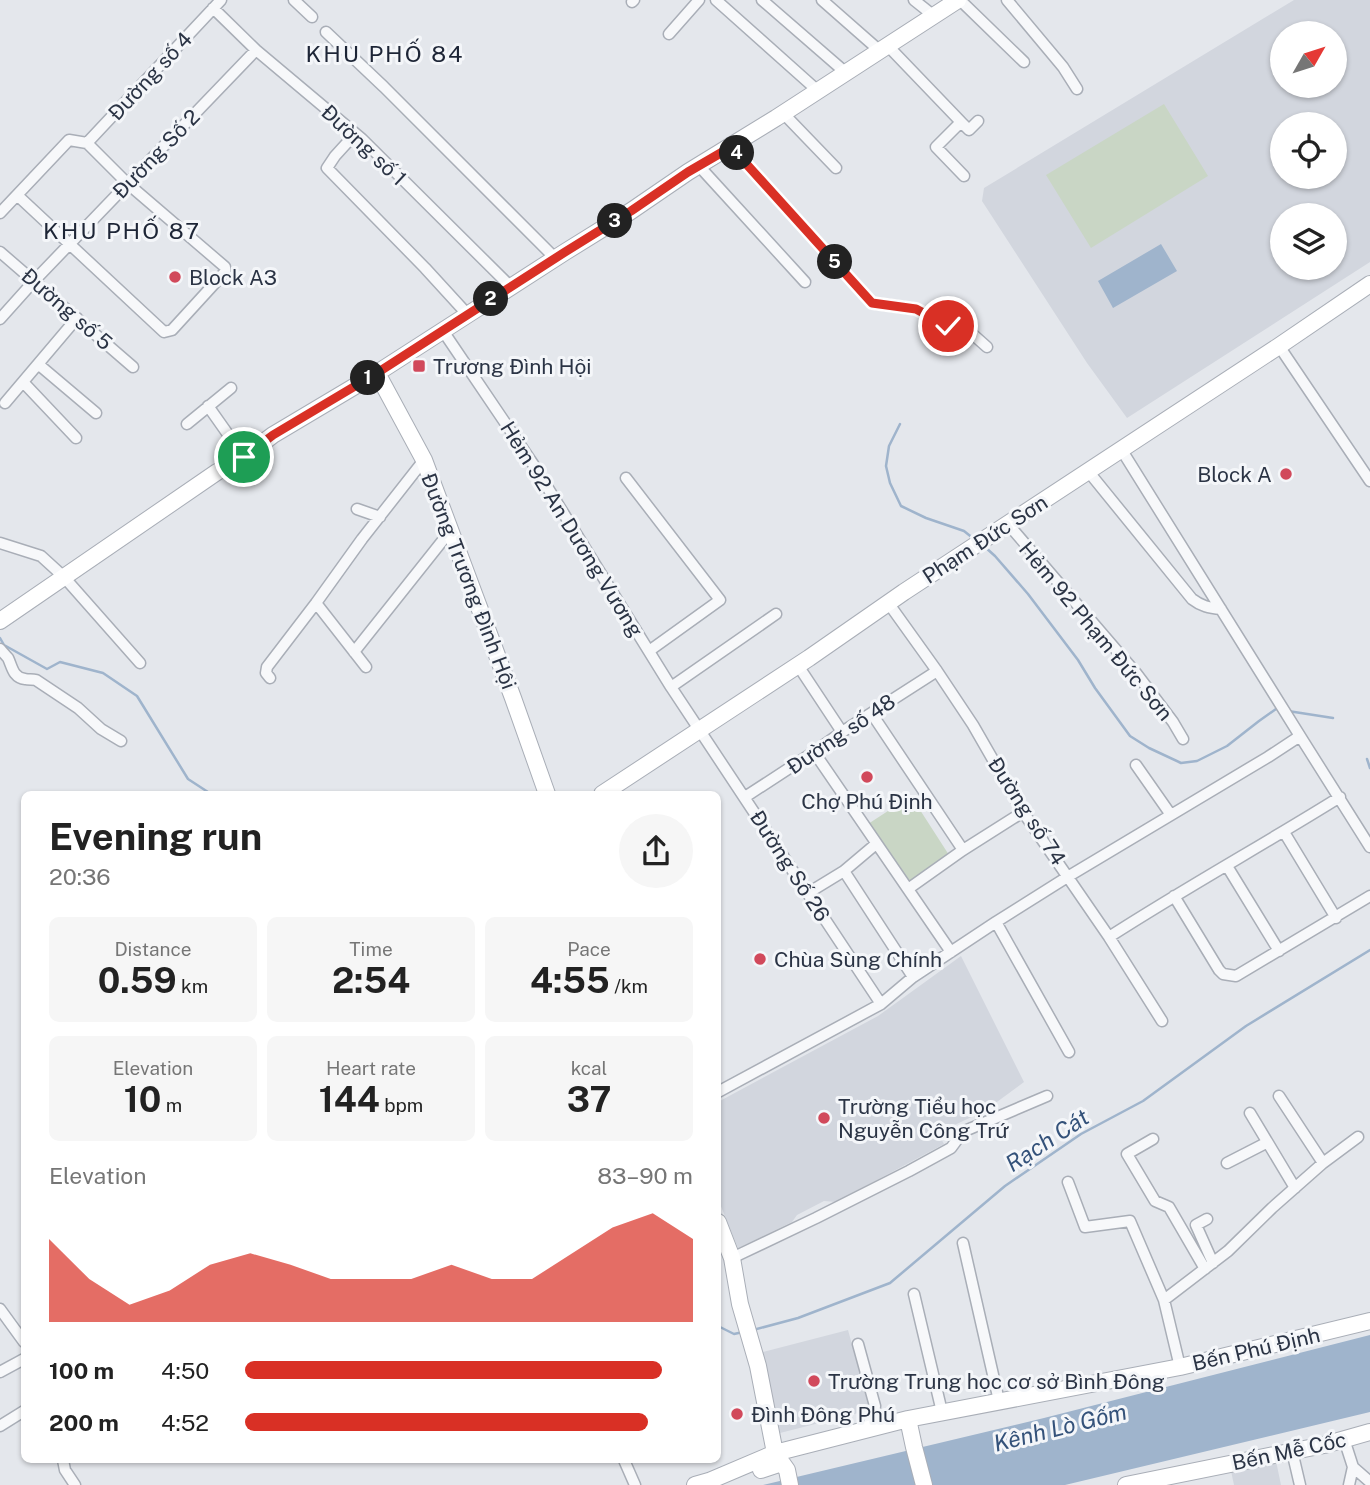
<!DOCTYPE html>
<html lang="en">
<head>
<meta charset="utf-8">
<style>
	body { margin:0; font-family:"Public Sans",sans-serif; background:#f6f6f6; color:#222; height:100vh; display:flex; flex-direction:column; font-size:26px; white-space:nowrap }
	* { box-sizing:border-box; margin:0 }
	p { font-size:23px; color:#767676 }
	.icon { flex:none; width:38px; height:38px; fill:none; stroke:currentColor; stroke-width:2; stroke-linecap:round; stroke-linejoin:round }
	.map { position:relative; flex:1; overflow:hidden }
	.drawer { position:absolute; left:21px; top:791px; width:700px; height:672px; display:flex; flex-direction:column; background:#fff; border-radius:10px; box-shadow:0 2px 5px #0004 }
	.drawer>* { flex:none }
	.needle { width:46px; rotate:51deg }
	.controls { position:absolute; left:1270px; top:21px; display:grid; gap:14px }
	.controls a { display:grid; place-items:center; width:77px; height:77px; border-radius:50%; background:#fff; box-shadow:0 2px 5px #0004; font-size:35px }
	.pin { position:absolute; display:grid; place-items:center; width:60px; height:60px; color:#fff; margin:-30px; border:4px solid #fff; border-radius:50%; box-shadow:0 2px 7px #0007 }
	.km { position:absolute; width:35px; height:35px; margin:-18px; border-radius:50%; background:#222; color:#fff; font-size:19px; line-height:35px; text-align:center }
	.round { display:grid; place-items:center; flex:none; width:74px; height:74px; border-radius:37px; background:#f6f6f6 }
	.summary { display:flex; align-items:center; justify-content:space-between; height:119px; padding:0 28px }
	h1 { font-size:38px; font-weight:700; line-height:52px }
	.metrics { display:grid; grid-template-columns:repeat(3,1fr); gap:10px; height:119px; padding:7px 28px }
	.metrics div { display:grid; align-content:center; border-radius:10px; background:#f6f6f6; text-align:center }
	.metrics b { font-size:35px; font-weight:700 }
	.metrics small { font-size:19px; font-weight:400 }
	.metrics p { font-size:19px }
	.chart { height:196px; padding:14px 28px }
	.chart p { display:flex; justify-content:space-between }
	.chart svg { width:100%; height:126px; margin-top:7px; fill:#d93025; opacity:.7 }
	ul { padding:0 28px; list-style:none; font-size:23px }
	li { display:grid; grid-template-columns:112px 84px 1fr; align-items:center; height:52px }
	li i { height:18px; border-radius:9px; background:#d93025 }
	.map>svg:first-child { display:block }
	.built { fill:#d2d6de; fill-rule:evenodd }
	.green { fill:#c9d6c5 }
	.water { fill:#9fb4cc }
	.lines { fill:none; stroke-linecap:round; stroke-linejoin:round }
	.stream { stroke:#9fb4cc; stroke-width:2.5 }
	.street-casing { stroke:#a9aeb7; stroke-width:13 }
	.secondary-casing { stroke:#a9aeb7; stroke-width:18 }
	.street { stroke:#f7f8fa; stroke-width:10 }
	.secondary { stroke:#fff; stroke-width:16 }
	.route-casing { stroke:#fff; stroke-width:14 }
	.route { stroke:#d93025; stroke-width:9 }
	.poi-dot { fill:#d1495b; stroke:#f4f6f9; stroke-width:2.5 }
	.labels { text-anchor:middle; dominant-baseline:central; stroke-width:6; stroke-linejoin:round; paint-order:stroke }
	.street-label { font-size:21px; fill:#2b3445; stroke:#f4f6f9 }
	.poi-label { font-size:21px; fill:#2b3445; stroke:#f4f6f9; text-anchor:start }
	.neighbourhood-label { font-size:23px; letter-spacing:2px; fill:#1d2536; stroke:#f4f6f9 }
	.water-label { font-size:23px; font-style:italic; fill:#34527a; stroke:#f4f6f9 }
</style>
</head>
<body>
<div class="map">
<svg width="1370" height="1485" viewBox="0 0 1370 1485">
	<rect width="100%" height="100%" fill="#e4e7ec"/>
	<path class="built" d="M1294 0H1370V262L1127 418 1087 363 982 201 984 188ZM1283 33H1335V86H1283ZM1283 124H1335V177H1283ZM1283 215H1335V268H1283Z
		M961 956 1024 1082 986 1110 938 1133 944 1144 836 1202 824 1201 797 1215 792 1222 738 1248 718 1199V1102L878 1016Z
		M848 1330 870 1410 780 1433 759 1353Z
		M1276 1461 1281 1485H1234L1231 1471Z"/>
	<path class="green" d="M1164 104 1208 176 1091 248 1046 175Z
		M911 796 949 855 907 883 868 824Z"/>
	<path class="water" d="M1161 244 1177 271 1113 308 1098 281Z
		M1370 1335V1412L1065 1485H763L1044 1418Z"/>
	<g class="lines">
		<path class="stream" d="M900 424 889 446 886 466 890 483 901 506 926 518 964 531 974 539
			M985 547 995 556 1028 594 1078 660 1095 688 1130 736 1149 748 1181 763 1197 761 1227 746 1259 721 1276 709H1278
			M0 638 4 645 47 669 60 662 103 673 137 696 188 779 211 794
			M1288 711 1333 718
			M1367 759 1370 768
			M718 1326 734 1334 743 1332
			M753 1330 798 1318 890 1283 1005 1186 1081 1134 1143 1101 1246 1026 1370 950"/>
		<defs>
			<path id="street" d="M294 0 312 17
				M716 0 818 91
				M762 0 845 72
				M822 0 880 51
				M914 0 934 16
				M960 0 1024 62
				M1007 0 1063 67 1077 89
				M632 2 634 0
				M213 8 256 50 362 139 511 287
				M326 32 384 87 555 258
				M669 34 699 0
				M888 46 961 122 936 147 964 176
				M783 113 836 168
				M961 122 969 130 978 121
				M355 134 335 156 327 168 425 268 468 315
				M87 143 221 0
				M731 147 872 303 916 309 948 326 969 331 987 347
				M699 166 805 282
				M17 195 164 332 172 330 225 272V267L127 183 87 143
				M0 213 69 140 87 143
				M0 252 133 367
				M0 319 34 281 256 50
				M443 331 533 464 671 687 881 1004
				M1279 346 1370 481
				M38 364 96 413
				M23 382 76 438
				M5 403 77 318
				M208 406 244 457
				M187 424 231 388
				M1121 449 1300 736
				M1088 471 1192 599C1201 606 1209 608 1221 609
				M626 478 720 600 649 651
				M357 509 380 517
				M1008 524 1136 673 1173 722 1183 739
				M0 543 41 556 64 577 140 663
				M316 603 366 667
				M889 604 937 671 973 725 1023 812 1109 937 1162 1021
				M0 649C1 650 7 657 8 658 12 666 13 678 25 679 29 680 32 679 36 680L78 708 101 729 121 741
				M354 652 451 530
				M797 664 842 732
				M270 678 266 673 267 667 316 603 362 539 424 460
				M671 687 776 614
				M872 714 963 850
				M814 752 951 952
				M1136 765 1171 815
				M745 797 814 752 842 732 937 671
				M1284 832 1336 918
				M1227 866 1279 951
				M844 871 913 977
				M908 889 963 850 1023 812
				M808 893 844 871 876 844
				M1174 896 1219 970 1223 974 1236 976 1370 896
				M996 922 1069 1052
				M1109 937C1185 888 1263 845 1340 797
				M718 1092 881 1004 913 977 996 922 1069 876 1268 757 1300 736 1370 847
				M1279 1096 1323 1163
				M1250 1113 1295 1188
				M1153 1139 1127 1154 1155 1201 1169 1207 1205 1269
				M1227 1163 1266 1143
				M1068 1182 1085 1227 1130 1221 1164 1300 1180 1367
				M1207 1219 1196 1225 1213 1263
				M963 1243 999 1401
				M732 1258 816 1218 909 1171 951 1148 962 1133 967 1130 1047 1096
				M914 1294 942 1412
				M1164 1300 1228 1251 1272 1208 1323 1163 1358 1137
				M0 1309 24 1342
				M858 1344 875 1406 874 1413 866 1429
				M0 1372 24 1359
				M0 1426 24 1411
				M1344 1439 1353 1467 1370 1482
				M1292 1451 1300 1485
				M63 1460 65 1470 75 1485
				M624 1460 635 1485
				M1349 1485 1353 1467"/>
			<path id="secondary" d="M377 373 424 460 513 698 547 794
				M0 621 217 472 244 457 273 435 377 373 565 252 631 211 688 172 776 118 958 0
				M602 794 809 658 904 592 1279 346 1370 284
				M718 1222 732 1258 740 1304 758 1366 775 1453
				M908 1419 914 1447 924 1485
				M761 1470 782 1463 787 1470 790 1485
				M695 1485 709 1481 775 1453 908 1419 1180 1367 1370 1321
				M1126 1485 1324 1445 1370 1432"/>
		</defs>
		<use href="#street" class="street-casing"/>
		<use href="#secondary" class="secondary-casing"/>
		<use href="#street" class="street"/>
		<use href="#secondary" class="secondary"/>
	</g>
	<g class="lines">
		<defs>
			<path id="route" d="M244 457 273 435 377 373 565 252 631 211 688 172 731 147 872 303 916 309 948 326"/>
		</defs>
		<use href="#route" class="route-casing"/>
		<use href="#route" class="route"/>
	</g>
	<g class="poi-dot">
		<circle cx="175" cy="277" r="7"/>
		<rect x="412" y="359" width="14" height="14" rx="3.5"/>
		<circle cx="1286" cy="474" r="7"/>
		<circle cx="867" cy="777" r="7"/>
		<circle cx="760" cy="959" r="7"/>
		<circle cx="824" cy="1118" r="7"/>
		<circle cx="814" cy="1381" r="7"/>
		<circle cx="737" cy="1414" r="7"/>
	</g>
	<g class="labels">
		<g class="street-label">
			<text transform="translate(150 76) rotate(-47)">Đường số 4</text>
			<text transform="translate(364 145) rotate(43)">Đường số 1</text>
			<text transform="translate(156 154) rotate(-46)">Đường Số 2</text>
			<text transform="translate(67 309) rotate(41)">Đường số 5</text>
			<text transform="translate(572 529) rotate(58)">Hẻm 92 An Dương Vương</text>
			<text transform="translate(985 539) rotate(-33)">Phạm Đức Sơn</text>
			<text transform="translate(469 581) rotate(69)">Đường Trương Đình Hội</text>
			<text transform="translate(1096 631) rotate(50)">Hẻm 92 Phạm Đức Sơn</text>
			<text transform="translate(841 734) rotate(-34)">Đường số 48</text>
			<text transform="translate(1027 811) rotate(57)">Đường số 74</text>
			<text transform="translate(790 866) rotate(57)">Đường Số 26</text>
			<text transform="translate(1256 1349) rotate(-13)">Bến Phú Định</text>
			<text transform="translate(1289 1451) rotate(-12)">Bến Mễ Cốc</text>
		</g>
		<g class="poi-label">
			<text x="189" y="277">Block A3</text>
			<text x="433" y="366">Trương Đình Hội</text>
			<text x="1272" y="474" text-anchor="end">Block A</text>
			<text x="867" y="801" text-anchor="middle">Chợ Phú Định</text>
			<text x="774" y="959">Chùa Sùng Chính</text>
			<text x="838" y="1106">Trường Tiểu học<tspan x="838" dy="24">Nguyễn Công Trứ</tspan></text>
			<text x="828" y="1381">Trường Trung học cơ sở Bình Đông</text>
			<text x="751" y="1414">Đình Đông Phú</text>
		</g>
		<g class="neighbourhood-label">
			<text x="385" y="53">KHU PHỐ 84</text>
			<text x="122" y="230">KHU PHỐ 87</text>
		</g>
		<g class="water-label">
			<text transform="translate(1047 1140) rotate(-33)">Rạch Cát</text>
			<text transform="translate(1060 1427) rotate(-14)">Kênh Lò Gốm</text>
		</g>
	</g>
</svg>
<div class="controls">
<a><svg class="needle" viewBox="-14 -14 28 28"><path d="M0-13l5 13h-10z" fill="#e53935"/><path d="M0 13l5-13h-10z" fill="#767676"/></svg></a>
<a><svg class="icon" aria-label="locate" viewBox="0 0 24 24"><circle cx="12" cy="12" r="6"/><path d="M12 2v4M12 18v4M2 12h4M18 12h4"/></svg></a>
<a><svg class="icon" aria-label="layers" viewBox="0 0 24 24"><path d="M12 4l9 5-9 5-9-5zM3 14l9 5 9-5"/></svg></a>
</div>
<div class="pin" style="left:244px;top:457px;background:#1e9e55"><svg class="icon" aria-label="arrive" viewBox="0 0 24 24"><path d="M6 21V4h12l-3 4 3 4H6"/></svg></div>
<div class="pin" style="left:948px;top:326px;background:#d93025"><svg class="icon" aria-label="check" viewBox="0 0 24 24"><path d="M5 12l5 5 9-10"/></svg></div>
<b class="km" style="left:368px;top:378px">1</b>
<b class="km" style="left:491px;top:299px">2</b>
<b class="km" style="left:615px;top:221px">3</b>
<b class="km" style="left:737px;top:153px">4</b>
<b class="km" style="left:835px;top:262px">5</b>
<section class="drawer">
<div class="summary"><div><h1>Evening run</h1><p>20:36</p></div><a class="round"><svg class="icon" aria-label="share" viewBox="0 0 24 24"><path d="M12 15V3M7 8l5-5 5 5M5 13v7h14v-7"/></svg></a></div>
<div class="metrics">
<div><p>Distance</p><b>0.59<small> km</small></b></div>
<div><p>Time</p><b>2:54</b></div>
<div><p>Pace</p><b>4:55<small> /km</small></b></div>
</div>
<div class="metrics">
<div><p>Elevation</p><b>10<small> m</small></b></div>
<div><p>Heart rate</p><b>144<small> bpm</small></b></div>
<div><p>kcal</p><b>37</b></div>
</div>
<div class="chart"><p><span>Elevation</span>83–90 m</p>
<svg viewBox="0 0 160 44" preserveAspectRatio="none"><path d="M0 44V15L10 29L20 38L30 33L40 24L50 20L60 24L70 29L80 29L90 29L100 24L110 29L120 29L130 20L140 11L150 6L160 15V44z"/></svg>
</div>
<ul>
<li><b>100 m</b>4:50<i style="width:93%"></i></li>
<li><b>200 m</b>4:52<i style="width:90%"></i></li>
</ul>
</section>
</div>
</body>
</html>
